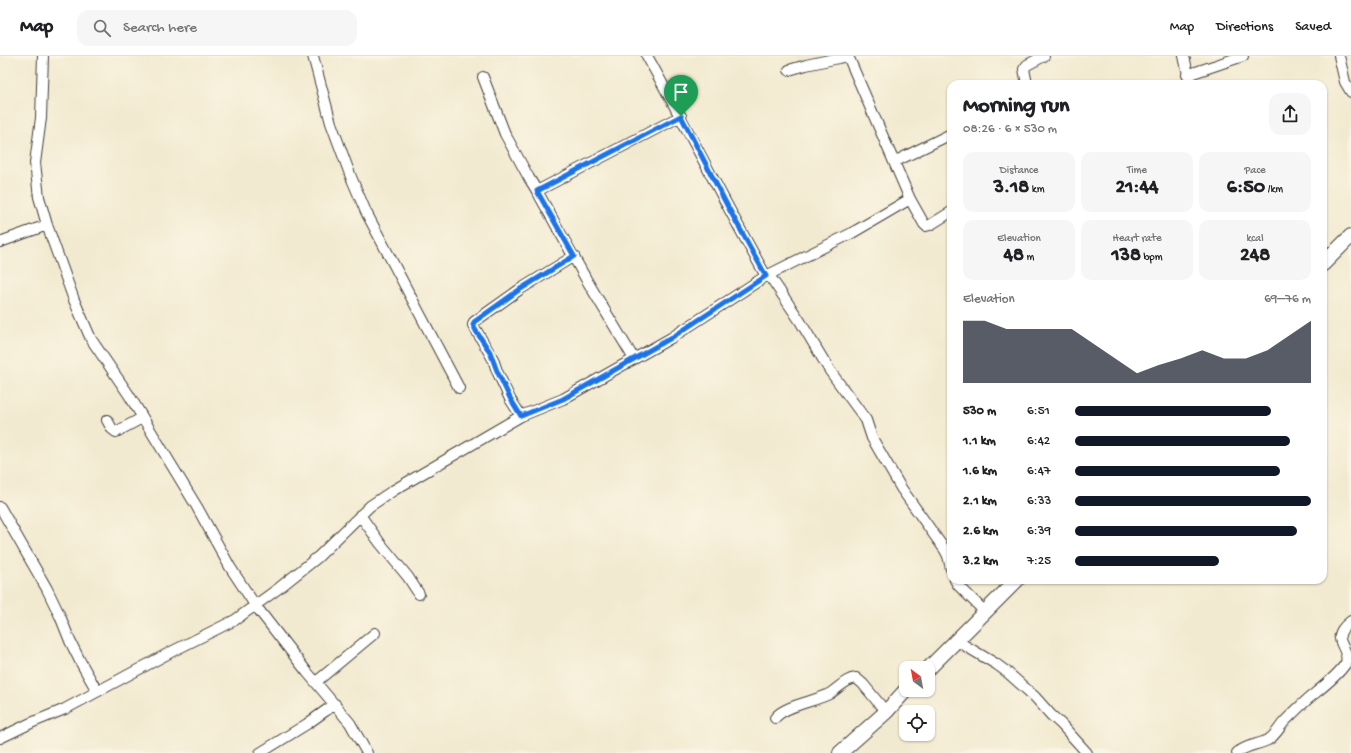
<!DOCTYPE html>
<html lang="en">
<head>
<meta charset="utf-8">
<style>
	body { margin:0; font-family:"Gochi Hand",sans-serif; background:#f6f6f6; color:#202124; height:100vh; display:flex; flex-direction:column; font-size:15px; white-space:nowrap }
	* { box-sizing:border-box; margin:0 }
	p { font-size:13px; color:#757577 }
	.icon { flex:none; width:22px; height:22px; fill:none; stroke:currentColor; stroke-width:2; stroke-linecap:round; stroke-linejoin:round }
	.map { position:relative; flex:1; overflow:hidden }
	.details { position:absolute; left:947px; top:24px; width:380px; height:504px; display:flex; flex-direction:column; background:#fff; border-radius:12px; box-shadow:0 1px 3px #0004 }
	.details>* { flex:none }
	.needle { width:26px; rotate:328deg }
	.controls { position:absolute; left:899px; top:605px; display:grid; gap:8px }
	.controls a { display:grid; place-items:center; width:36px; height:36px; border-radius:8px; background:#fff; box-shadow:0 1px 3px #0004; font-size:20px }
	.pin { position:absolute; display:grid; place-items:center; width:34px; height:34px; color:#fff; margin:-41px -17px; border-radius:50% 50% 50% 0; rotate:-45deg; box-shadow:0 0 4px #0007 }
	.pin .icon { rotate:45deg }
	.round { display:grid; place-items:center; flex:none; width:42px; height:42px; border-radius:12px; background:#f6f6f6 }
	.overview { display:flex; align-items:center; justify-content:space-between; height:68px; padding:0 16px }
	h1 { font-size:22px; font-weight:700; line-height:30px }
	.stats { display:grid; grid-template-columns:repeat(3,1fr); gap:6px; height:68px; padding:4px 16px }
	.stats div { display:grid; align-content:center; border-radius:10px; background:#f6f6f6; text-align:center }
	.stats b { font-size:20px; font-weight:700 }
	.stats small { font-size:11px; font-weight:400 }
	.stats p { font-size:11px }
	.chart { height:112px; padding:8px 16px }
	.chart p { display:flex; justify-content:space-between }
	.chart svg { width:100%; height:72px; margin-top:4px; fill:#111827; opacity:.7 }
	ul { padding:0 16px; list-style:none; font-size:13px }
	li { display:grid; grid-template-columns:64px 48px 1fr; align-items:center; height:30px }
	li i { height:10px; border-radius:5px; background:#111827 }
	header { display:flex; align-items:center; gap:24px; box-sizing:border-box; height:56px; padding:0 20px; background:#fff; border-bottom:1px solid #e0e0e0 }
	header strong { font-size:19px }
	nav { display:flex; gap:22px; margin-inline-start:auto; font-size:14px }
	.search { width:280px; height:36px; background:#f6f6f6; display:flex; align-items:center; gap:10px; box-sizing:border-box; padding:0 14px; border-radius:12px; color:#757577; font-size:15px }
	.map>svg:first-child { display:block }
	.lines { fill:none; stroke-linecap:round; stroke-linejoin:round }
	.street-casing { stroke:#3c3b37; stroke-width:12 }
	.secondary-casing { stroke:#3c3b37; stroke-width:16 }
	.street { stroke:#fff; stroke-width:10 }
	.secondary { stroke:#fff; stroke-width:14 }
	.route-casing { stroke:#fff; stroke-width:8 }
	.route { stroke:#1a73e8; stroke-width:5 }
</style>
</head>
<body>
<header>
<strong>Map</strong>
<div class="search"><svg class="icon" aria-label="search" viewBox="0 0 24 24"><circle cx="10" cy="10" r="6"/><path d="M15 15l6 6"/></svg>Search here</div>
<nav><a>Map</a><a>Directions</a><a>Saved</a></nav>
</header>
<div class="map">
<svg width="1351" height="697" viewBox="0 0 1351 697">
	<rect width="100%" height="100%" fill="#fcf5e5"/>
	<filter id="ink" filterUnits="userSpaceOnUse"><feTurbulence type="fractalNoise" baseFrequency=".025" numOctaves="2"/><feDisplacementMap in="SourceGraphic" scale="8" xChannelSelector="R" yChannelSelector="G"/><feConvolveMatrix kernelMatrix="1 2 1 2 8 2 1 2 1" color-interpolation-filters="sRGB"/></filter>
	<filter id="wash" filterUnits="userSpaceOnUse"><feTurbulence type="fractalNoise" baseFrequency=".012" numOctaves="4" result="noise"/><feDisplacementMap in="SourceGraphic" scale="16" xChannelSelector="R" yChannelSelector="G"/><feGaussianBlur stdDeviation="0.9" result="paint"/><feColorMatrix in="noise" values="0 0 0 0 0 0 0 0 0 0 0 0 0 0 0 0 0 1.4 0 .05"/><feComposite in="paint" operator="in"/></filter>
	<g filter="url(#wash)">
		<rect width="100%" height="100%" fill="#f2ead0"/>
	</g>
	<g filter="url(#ink)">
		<g class="lines">
			<defs>
				<path id="street" d="M43 0 41 62 35 107 39 141 47 169 74 244 91 283 129 339 197 451 230 511 255 549 307 616 350 667 367 697
					M313 0 331 67 351 121 366 156 459 332
					M647 0C688 73 725 148 766 220
					M848 0 910 143 924 168 926 170 930 169 951 156
					M1184 0 1190 28
					M1339 0 1345 26 1351 36
					M789 14 806 9 848 0
					M1187 19 1243 0
					M483 21 505 78 529 122 537 135 586 223 634 303
					M1027 28 1024 13 1027 9 1044 0
					M894 106 951 78
					M537 135 681 60
					M0 186 47 169
					M769 219 800 265 830 315 866 364 872 382 901 432 945 494 948 500 951 513
					M521 360 510 343 497 315 493 303 473 269 474 266 519 234 574 200
					M107 364 112 373 116 376 142 362
					M0 451 47 533 60 560 70 585 80 605 97 635
					M360 459 380 487 408 521 419 538
					M955 524 958 529 985 556
					M957 585 996 608 1007 616 1035 641 1051 659 1061 668 1087 697
					M316 626 375 577
					M775 662C783 650 816 645 829 638 838 633 845 623 856 622L863 628 886 656
					M0 682 31 667 65 653 171 596 235 564 279 532 318 501 370 450 394 434 521 360 563 343 671 282 766 220 852 177 910 143
					M260 697 307 668 335 648
					M1237 697C1246 689 1258 689 1268 684 1275 680 1279 672 1284 666 1292 658 1300 650 1308 643 1320 633 1338 620 1346 607 1351 590 1326 584 1351 565"/>
				<path id="secondary" d="M1323 208 1351 180
					M928 613 1017 524
					M840 697 886 656 906 634"/>
			</defs>
			<use href="#street" class="street-casing"/>
			<use href="#secondary" class="secondary-casing"/>
			<use href="#street" class="street"/>
			<use href="#secondary" class="secondary"/>
		</g>
	</g>
	<g class="lines" filter="url(#ink)">
		<defs>
			<path id="route" d="M681 60 728 151 766 220 671 282 563 343 521 360 510 342 497 315 490 296 476 275 473 269 474 266 519 234 574 200 537 135Z"/>
		</defs>
		<use href="#route" class="route-casing"/>
		<use href="#route" class="route"/>
	</g>
</svg>
<div class="controls">
<a><svg class="needle" viewBox="-14 -14 28 28"><path d="M0-13l5 13h-10z" fill="#e53935"/><path d="M0 13l5-13h-10z" fill="#757577"/></svg></a>
<a><svg class="icon" aria-label="locate" viewBox="0 0 24 24"><circle cx="12" cy="12" r="6"/><path d="M12 2v4M12 18v4M2 12h4M18 12h4"/></svg></a>
</div>
<div class="pin" style="left:681px;top:60px;background:#1e9e55"><svg class="icon" aria-label="arrive" viewBox="0 0 24 24"><path d="M6 21V4h12l-3 4 3 4H6"/></svg></div>
<section class="details">
<div class="overview"><div><h1>Morning run</h1><p>08:26 · 6 × 530 m</p></div><a class="round"><svg class="icon" aria-label="share" viewBox="0 0 24 24"><path d="M12 15V3M7 8l5-5 5 5M5 13v7h14v-7"/></svg></a></div>
<div class="stats">
<div><p>Distance</p><b>3.18<small> km</small></b></div>
<div><p>Time</p><b>21:44</b></div>
<div><p>Pace</p><b>6:50<small> /km</small></b></div>
</div>
<div class="stats">
<div><p>Elevation</p><b>48<small> m</small></b></div>
<div><p>Heart rate</p><b>138<small> bpm</small></b></div>
<div><p>kcal</p><b>248</b></div>
</div>
<div class="chart"><p><span>Elevation</span>69–76 m</p>
<svg viewBox="0 0 160 44" preserveAspectRatio="none"><path d="M0 44V6L10 6L20 11L30 11L40 11L50 11L60 20L70 29L80 38L90 33L100 29L110 24L120 29L130 29L140 24L150 15L160 6V44z"/></svg>
</div>
<ul>
<li><b>530 m</b>6:51<i style="width:83%"></i></li>
<li><b>1.1 km</b>6:42<i style="width:91%"></i></li>
<li><b>1.6 km</b>6:47<i style="width:87%"></i></li>
<li><b>2.1 km</b>6:33<i style="width:100%"></i></li>
<li><b>2.6 km</b>6:39<i style="width:94%"></i></li>
<li><b>3.2 km</b>7:25<i style="width:61%"></i></li>
</ul>
</section>
</div>
</body>
</html>
